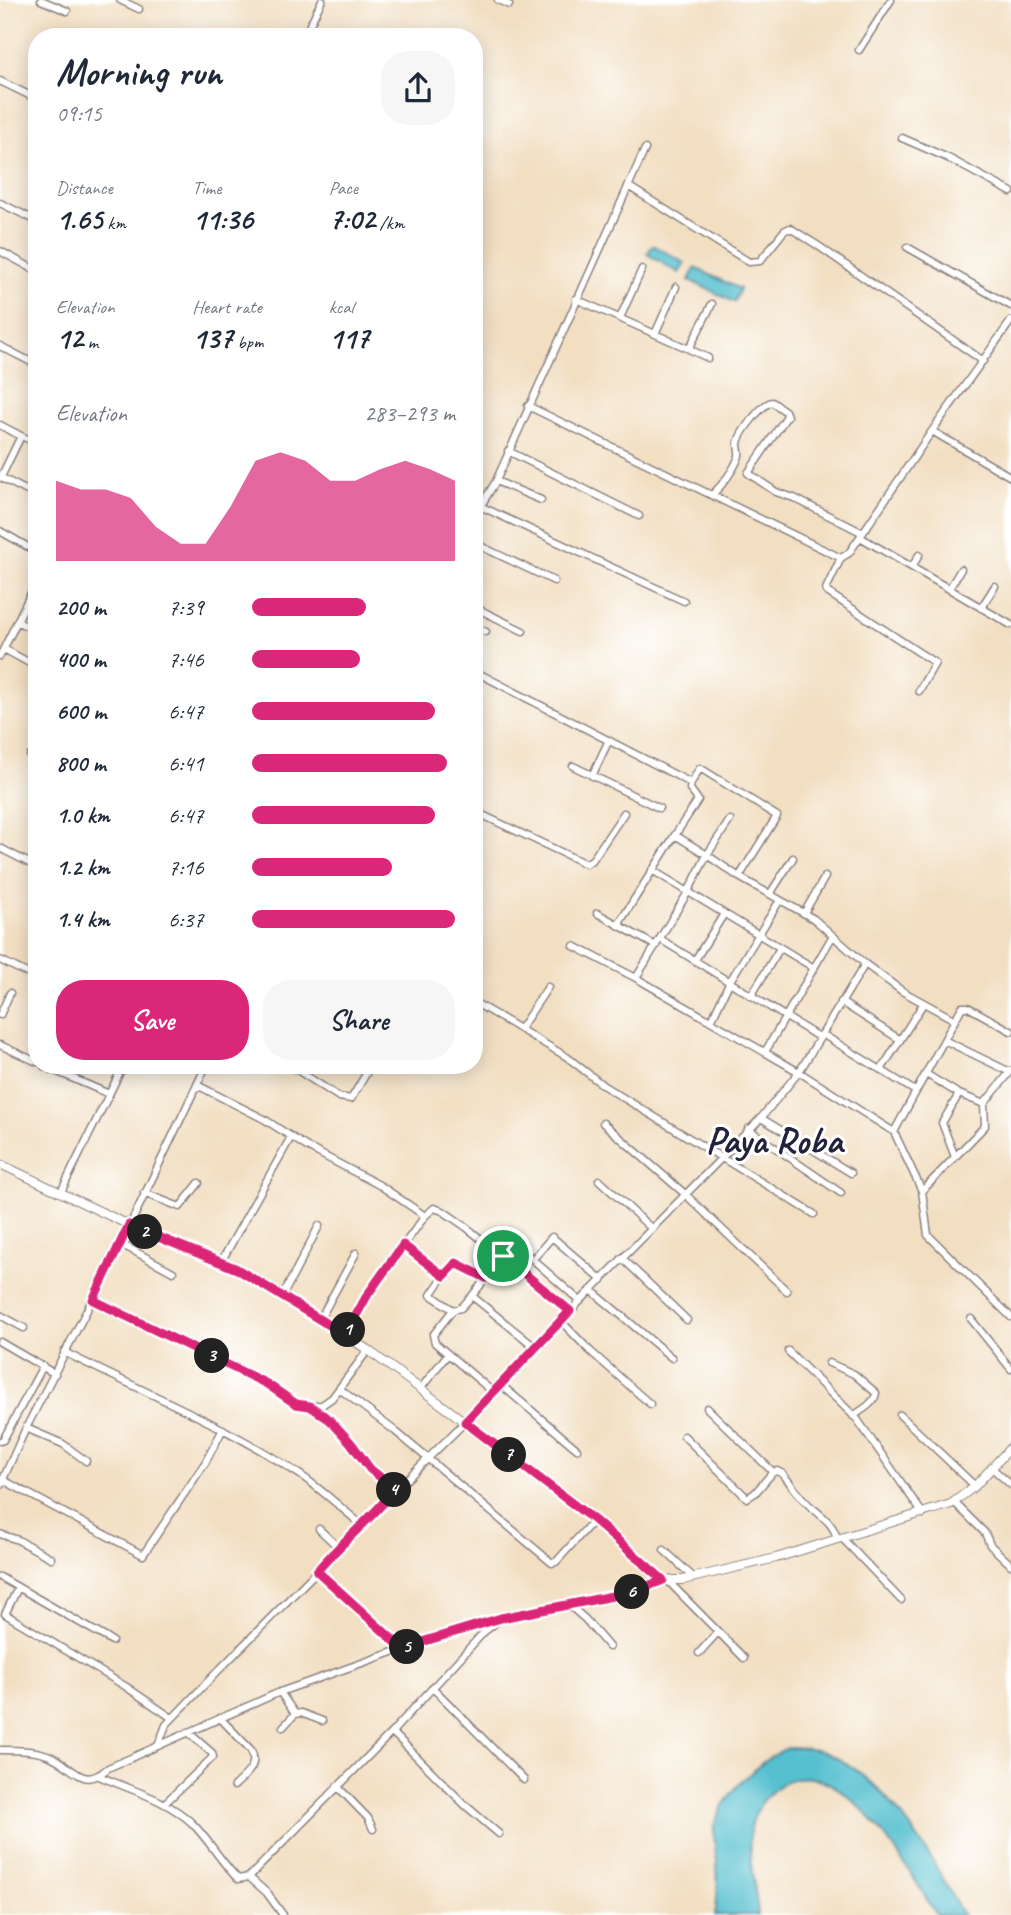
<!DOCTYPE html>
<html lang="en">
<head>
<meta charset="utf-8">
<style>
	body { margin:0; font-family:Caveat,sans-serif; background:#f6f6f7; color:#1f2937; height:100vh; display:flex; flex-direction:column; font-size:26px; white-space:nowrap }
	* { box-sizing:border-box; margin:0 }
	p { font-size:23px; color:#747a83 }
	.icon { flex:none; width:38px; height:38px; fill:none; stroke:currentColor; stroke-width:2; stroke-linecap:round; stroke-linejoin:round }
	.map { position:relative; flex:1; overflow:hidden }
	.details { position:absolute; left:28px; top:28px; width:455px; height:1046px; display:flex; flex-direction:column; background:#fff; border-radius:28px; box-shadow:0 4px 18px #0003 }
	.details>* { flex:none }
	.pin { position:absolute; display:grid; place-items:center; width:60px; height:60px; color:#fff; margin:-30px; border:4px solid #fff; border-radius:50%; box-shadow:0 2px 7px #0007 }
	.km { position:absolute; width:35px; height:35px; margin:-18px; border-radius:50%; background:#222; color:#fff; font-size:19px; line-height:35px; text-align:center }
	.round { display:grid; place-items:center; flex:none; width:74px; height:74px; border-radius:28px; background:#f6f6f7 }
	.headline { display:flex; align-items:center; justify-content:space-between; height:119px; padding:0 28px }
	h1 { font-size:38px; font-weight:800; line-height:52px }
	.stats { display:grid; grid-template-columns:repeat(3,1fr); gap:10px; height:119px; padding:7px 28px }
	.stats div { display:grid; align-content:center }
	.stats b { font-size:30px; font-weight:800 }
	.stats small { font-size:19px; font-weight:400 }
	.stats p { font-size:19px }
	.chart { height:196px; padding:14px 28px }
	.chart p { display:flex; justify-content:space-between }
	.chart svg { width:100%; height:126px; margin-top:7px; fill:#db2777; opacity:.7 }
	.action { display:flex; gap:14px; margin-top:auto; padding:14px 28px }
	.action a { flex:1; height:80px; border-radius:28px; background:#db2777; color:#fff; font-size:28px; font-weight:800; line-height:80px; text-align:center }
	.action a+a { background:#f6f6f7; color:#1f2937 }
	ul { padding:0 28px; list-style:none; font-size:23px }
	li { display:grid; grid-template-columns:112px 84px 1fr; align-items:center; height:52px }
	li i { height:18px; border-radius:9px; background:#db2777 }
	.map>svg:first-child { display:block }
	.water { fill:#55c0cf; stroke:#3c7185; stroke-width:2 }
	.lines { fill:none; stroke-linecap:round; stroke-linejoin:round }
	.minor-casing { stroke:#8a807e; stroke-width:9 }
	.tertiary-casing { stroke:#8a807e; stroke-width:10 }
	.minor { stroke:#fff; stroke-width:6 }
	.tertiary { stroke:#fff; stroke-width:8 }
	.route-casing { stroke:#fff; stroke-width:14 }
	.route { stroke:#db2777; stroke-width:9 }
	.labels { text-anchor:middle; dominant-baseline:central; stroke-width:6; stroke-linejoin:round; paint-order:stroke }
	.quarter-label { font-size:38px; font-weight:bold; fill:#22223b; stroke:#fff }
</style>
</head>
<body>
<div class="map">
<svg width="1011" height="1915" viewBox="0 0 1011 1915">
	<rect width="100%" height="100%" fill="#fff"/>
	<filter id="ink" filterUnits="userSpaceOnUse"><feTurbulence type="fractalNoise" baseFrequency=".0143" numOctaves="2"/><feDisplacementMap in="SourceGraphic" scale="14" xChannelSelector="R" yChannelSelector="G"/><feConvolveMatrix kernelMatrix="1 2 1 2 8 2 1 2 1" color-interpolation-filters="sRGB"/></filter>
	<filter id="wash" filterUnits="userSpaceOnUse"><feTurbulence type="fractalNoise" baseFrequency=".00686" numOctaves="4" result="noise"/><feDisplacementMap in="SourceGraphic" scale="28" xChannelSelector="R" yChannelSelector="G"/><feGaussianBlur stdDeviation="1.57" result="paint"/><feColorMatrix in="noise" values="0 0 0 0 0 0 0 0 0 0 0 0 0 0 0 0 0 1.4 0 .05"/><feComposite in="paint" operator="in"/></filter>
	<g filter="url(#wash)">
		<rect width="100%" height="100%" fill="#f2dfc2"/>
		<path class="water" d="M653 245 685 263 679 273 647 254Z
			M695 268 740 289 734 302 689 280Z
			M788 1748C798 1748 810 1748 820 1751 887 1773 931 1857 963 1915H937C909 1874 842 1743 779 1786 762 1798 752 1815 750 1835 748 1862 756 1888 758 1915H715C718 1897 718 1879 717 1861 716 1851 713 1839 714 1829 718 1799 761 1758 788 1748Z"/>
	</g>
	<g filter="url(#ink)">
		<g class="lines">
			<defs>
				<path id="minor" d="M41 0 67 11
					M120 0 139 9
					M498 0 509 5
					M304 37 322 0
					M859 50 891 0
					M0 81 37 99
					M902 138 948 158 1011 192
					M628 186 749 262 760 261 784 231 790 228 817 245 983 361
					M0 203 37 221
					M907 247 1011 306
					M0 251 37 271
					M576 299 689 349 712 304
					M620 318 642 269
					M655 334 676 287
					M0 346 37 365
					M689 349 708 358
					M528 406 841 558 849 553 932 431 1011 321
					M0 425 21 436
					M932 431 1011 477
					M508 451 639 516
					M0 477 37 496
					M1 477 21 436 37 443
					M496 481 541 500
					M712 495C722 485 732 473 738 459 741 453 738 450 738 444 739 433 763 403 772 402L785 411 787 416 748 473 776 492 794 498 863 533
					M480 506 684 601
					M474 517 496 481 645 149
					M0 531 37 552
					M860 537 1011 625
					M474 543 554 581
					M841 558 826 589 827 592 935 663 919 691
					M912 567 919 555
					M949 589 961 569
					M474 607 523 631
					M981 608 995 586
					M18 622 37 631
					M474 626 486 632
					M4 649 37 667
					M0 656 37 581
					M474 671 691 783
					M30 756 37 760
					M573 766 659 808
					M592 776 609 740
					M474 811 586 864 593 859 624 813
					M730 820 707 855 675 835 698 800 690 789 691 783 700 768 777 816 739 877
					M0 848 37 867
					M652 870 814 968
					M770 894 793 858
					M597 913 656 946
					M804 913 825 877
					M618 925 675 835
					M660 939 820 1038
					M574 946 636 978
					M0 960 37 978
					M695 960 724 914
					M751 996 780 948
					M474 1002 567 1057 604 1086 814 1214
					M841 1002 899 1039
					M0 1015 10 993
					M955 1020 902 991 865 964 814 919 739 877 707 855 688 892 636 978 799 1072 894 1132 922 1191 928 1235 1011 1317
					M711 1021 730 981 780 900
					M520 1029 548 987
					M822 1034 881 1070
					M944 1040 1010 1072
					M0 1045 37 1062
					M765 1052 832 937
					M44 1066 109 1094
					M291 1066 339 1097 351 1099 366 1074
					M926 1074 959 1094 984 1104
					M197 1085 264 1119 307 1147 381 1186 425 1216 434 1208 443 1211 466 1227 570 1311
					M915 1091 881 1070 923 1004
					M761 1118 851 1173
					M603 1123 685 1194 787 1291
					M748 1129 841 1193
					M894 1132 962 1007H968L1011 1031
					M955 1157 942 1123 959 1094
					M599 1180 652 1229
					M922 1191 985 1126 984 1104 1011 1071
					M61 1192 123 1066
					M144 1193 180 1207 199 1183
					M506 1236 580 1301
					M121 1244 173 1272
					M403 1245 444 1276 431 1295 453 1310
					M622 1258 687 1320
					M533 1259 552 1237 602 1280
					M221 1262 291 1137
					M444 1276 456 1263 486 1278
					M591 1290 672 1358
					M472 1296 503 1257
					M282 1297 319 1226
					M93 1300 236 1368 267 1384 296 1404 303 1406 322 1405 332 1398 368 1350
					M0 1315 24 1328
					M320 1319 356 1253
					M971 1319 1011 1369
					M560 1320 589 1350 650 1404
					M345 1335 368 1294 425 1216
					M0 1342 55 1374
					M788 1351 857 1419 923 1514
					M64 1352C143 1392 226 1425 299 1474 321 1489 341 1508 362 1525
					M829 1363 854 1374 876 1393C875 1403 862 1410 853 1416
					M500 1384 577 1449
					M421 1388 448 1354
					M341 1390 395 1431 552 1563 556 1562 594 1520
					M493 1392 435 1343 433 1335 453 1310 461 1308 472 1296 535 1347
					M312 1408 335 1426 370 1469 395 1489
					M707 1408 773 1472 777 1471 783 1474C791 1484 799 1496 809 1505 820 1515 834 1523 837 1539
					M900 1415 975 1486
					M26 1428 63 1444 86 1461
					M684 1436 747 1498 755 1493 773 1472
					M0 1441 3 1440 43 1366
					M992 1468 1011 1485
					M3 1480 143 1555 205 1463 223 1429
					M0 1486 26 1428 121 1244 206 1066
					M954 1502 985 1533 990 1545 1011 1565
					M319 1529 338 1547
					M0 1534 18 1540 51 1558
					M842 1538 901 1600
					M664 1550 693 1577
					M317 1571 402 1649
					M0 1577 112 1641
					M668 1581 744 1658
					M18 1588 5 1614 125 1686 172 1718
					M569 1605 585 1619 609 1647
					M699 1653 717 1633
					M433 1688 524 1780
					M280 1692 295 1714 283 1727
					M295 1714 301 1713 322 1721
					M220 1718 251 1750C259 1767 245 1775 234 1786
					M392 1732 465 1805 499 1834
					M158 1746 166 1725 214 1675 317 1571 338 1547 465 1422 535 1347 761 1118 799 1072 865 964
					M0 1750C16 1750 36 1750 50 1756 73 1765 82 1792 108 1768L280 1692 424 1641 501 1618 633 1592 663 1580
					M99 1776C131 1790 166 1799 192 1823 209 1840 221 1862 238 1879L249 1877 392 1732 484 1632 499 1620
					M337 1786 368 1818 373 1829
					M165 1803 213 1757 212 1753 188 1732
					M249 1877 267 1893 283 1915"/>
				<path id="tertiary" d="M0 1164 129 1225 237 1269 320 1319 368 1350 465 1422 594 1520 663 1580H683L776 1558 951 1504 975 1486 1011 1447"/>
			</defs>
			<use href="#minor" class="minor-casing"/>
			<use href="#tertiary" class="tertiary-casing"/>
			<use href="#minor" class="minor"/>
			<use href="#tertiary" class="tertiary"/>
		</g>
	</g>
	<g class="lines" filter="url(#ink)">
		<defs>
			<path id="route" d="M129 1225 237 1269 345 1335 368 1294 403 1245 444 1276 456 1263 486 1278 503 1256 570 1311 465 1422 594 1520 663 1580 633 1592 501 1618 402 1648 317 1571C341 1542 372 1519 395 1489L370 1469 351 1443 330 1420 310 1406 296 1404 267 1384 93 1300Z"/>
		</defs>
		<use href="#route" class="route-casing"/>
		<use href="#route" class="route"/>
	</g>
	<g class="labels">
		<g class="quarter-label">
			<text x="774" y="1140">Paya Roba</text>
		</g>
	</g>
</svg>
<div class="pin" style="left:503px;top:1256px;background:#1e9e55"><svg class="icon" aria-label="arrive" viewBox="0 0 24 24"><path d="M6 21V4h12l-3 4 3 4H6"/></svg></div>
<b class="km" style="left:348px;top:1330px">1</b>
<b class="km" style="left:145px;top:1232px">2</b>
<b class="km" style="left:212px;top:1356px">3</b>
<b class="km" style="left:394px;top:1490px">4</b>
<b class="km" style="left:407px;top:1647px">5</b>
<b class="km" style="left:632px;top:1592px">6</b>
<b class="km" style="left:509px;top:1455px">7</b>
<section class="details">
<div class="headline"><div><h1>Morning run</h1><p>09:15</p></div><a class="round"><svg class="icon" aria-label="share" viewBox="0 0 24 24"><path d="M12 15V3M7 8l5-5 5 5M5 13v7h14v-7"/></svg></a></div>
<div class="stats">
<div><p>Distance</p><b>1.65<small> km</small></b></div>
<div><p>Time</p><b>11:36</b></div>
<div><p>Pace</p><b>7:02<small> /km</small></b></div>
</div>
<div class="stats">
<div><p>Elevation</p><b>12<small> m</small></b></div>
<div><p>Heart rate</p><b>137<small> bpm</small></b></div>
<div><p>kcal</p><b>117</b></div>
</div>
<div class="chart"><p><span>Elevation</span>283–293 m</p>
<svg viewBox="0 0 160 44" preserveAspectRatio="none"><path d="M0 44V16L10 19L20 19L30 22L40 32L50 38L60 38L70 25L80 9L90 6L100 9L110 16L120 16L130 12L140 9L150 12L160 16V44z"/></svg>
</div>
<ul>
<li><b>200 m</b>7:39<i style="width:56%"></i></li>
<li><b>400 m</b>7:46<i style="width:53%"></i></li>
<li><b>600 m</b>6:47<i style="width:90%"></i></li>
<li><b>800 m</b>6:41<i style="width:96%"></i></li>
<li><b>1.0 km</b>6:47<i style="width:90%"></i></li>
<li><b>1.2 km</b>7:16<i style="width:69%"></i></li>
<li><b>1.4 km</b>6:37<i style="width:100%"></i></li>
</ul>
<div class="action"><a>Save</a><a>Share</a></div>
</section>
</div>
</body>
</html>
